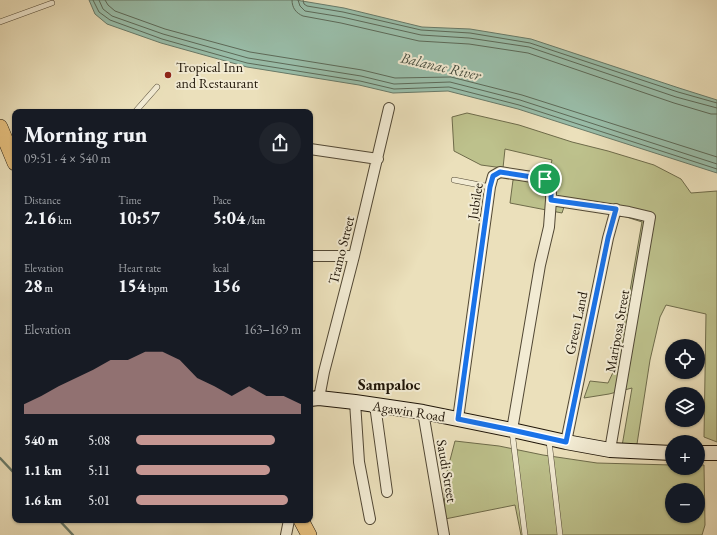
<!DOCTYPE html>
<html lang="en">
<head>
<meta charset="utf-8">
<style>
	body { margin:0; font-family:"EB Garamond",serif; background:#20242c; color:#f1f3f6; height:100vh; display:flex; flex-direction:column; font-size:15px; white-space:nowrap }
	* { box-sizing:border-box; margin:0 }
	p { font-size:13px; color:#9ea1a6 }
	.icon { flex:none; width:22px; height:22px; fill:none; stroke:currentColor; stroke-width:2; stroke-linecap:round; stroke-linejoin:round }
	.map { position:relative; flex:1; overflow:hidden }
	.sheet { position:absolute; left:12px; top:109px; width:301px; height:414px; display:flex; flex-direction:column; background:#171b24; border-radius:8px; box-shadow:0 1px 3px #0004 }
	.sheet>* { flex:none }
	.buttons { position:absolute; left:665px; top:339px; display:grid; gap:8px }
	.buttons a { display:grid; place-items:center; width:40px; height:40px; border-radius:50%; background:#171b24; box-shadow:0 1px 3px #0004; font-size:20px }
	.pin { position:absolute; display:grid; place-items:center; width:34px; height:34px; color:#fff; margin:-17px; border:2px solid #fff; border-radius:50%; box-shadow:0 1px 4px #0007 }
	.round { display:grid; place-items:center; flex:none; width:42px; height:42px; border-radius:21px; background:#20242c }
	.overview { display:flex; align-items:center; justify-content:space-between; height:68px; padding:0 12px }
	h1 { font-size:22px; font-weight:800; line-height:30px }
	.stats { display:grid; grid-template-columns:repeat(3,1fr); gap:6px; height:68px; padding:4px 12px }
	.stats div { display:grid; align-content:center }
	.stats b { font-size:17px; font-weight:800 }
	.stats small { font-size:11px; font-weight:400 }
	.stats p { font-size:11px }
	.chart { height:112px; padding:8px 12px }
	.chart p { display:flex; justify-content:space-between }
	.chart svg { width:100%; height:72px; margin-top:4px; fill:#c59692; opacity:.7 }
	ul { padding:0 12px; list-style:none; font-size:13px }
	li { display:grid; grid-template-columns:64px 48px 1fr; align-items:center; height:30px }
	li i { height:10px; border-radius:5px; background:#c59692 }
	.map>svg:first-child { display:block }
	.green { fill:#bdc18c; stroke:#6e6b4a; fill-rule:evenodd }
	.water { fill:#99beaa; stroke:#687a69 }
	.lines { fill:none; stroke-linecap:round; stroke-linejoin:round }
	.shore { stroke:#5c6a59; stroke-width:1 }
	.stream { stroke:#687a69; stroke-width:2.5 }
	.lane-casing { stroke:#524835; stroke-width:6 }
	.street-casing { stroke:#524835; stroke-width:12 }
	.secondary-casing { stroke:#1f1508; stroke-width:16 }
	.primary-casing { stroke:#1f1508; stroke-width:16 }
	.lane { stroke:#f2ebd3; stroke-width:5 }
	.street { stroke:#f2ebd3; stroke-width:10 }
	.secondary { stroke:#f2ebd3; stroke-width:14 }
	.primary { stroke:#e6c07e; stroke-width:15 }
	.route-casing { stroke:#fff; stroke-width:8 }
	.route { stroke:#1a73e8; stroke-width:5 }
	.poi-dot { fill:#8f2418; stroke:#f2ebd3; stroke-width:1.5 }
	.labels { text-anchor:middle; dominant-baseline:central; stroke-width:4; stroke-linejoin:round; paint-order:stroke }
	.poi-label { font-size:14px; fill:#1f1508; stroke:#f2ebd3; text-anchor:start }
	.street-label { font-size:14px; fill:#1f1508; stroke:#f2ebd3 }
	.water-label { font-size:15px; font-style:italic; fill:#4a5041; stroke:#f2ebd3 }
	.quarter-label { font-size:16px; font-weight:bold; fill:#1f1508; stroke:#f2ebd3 }
</style>
</head>
<body>
<div class="map">
<svg width="717" height="535" viewBox="0 0 717 535">
	<rect width="100%" height="100%" fill="#ebe0bb"/>
	<filter id="stains"><feTurbulence type="fractalNoise" baseFrequency=".005" numOctaves="4"/><feColorMatrix values="0 0 0 0 .2 0 0 0 0 .09 0 0 0 0 .02 0 0 0 .5 -.17"/></filter>
	<radialGradient id="worn" r=".72"><stop offset=".6" stop-color="#630" stop-opacity="0"/><stop offset="1" stop-color="#630" stop-opacity=".3"/></radialGradient>
	<path class="green" d="M467 113 519 125 572 142 608 151 654 165 681 179 691 193 717 191V442L704 437 706 314 666 305 660 317 650 360 637 444 622 446 632 388 609 394 584 398 590 381 608 383 616 366 620 348 642 222 567 198 562 213 510 203 513 180 548 176 552 160 505 149 503 168 481 165 454 151 452 117Z
		M455 441 499 446 543 455 597 463 672 465V468H698V465H704L705 525 702 535H521L515 505 445 519 444 483ZM672 490H698V516H672Z"/>
	<path class="water" d="M89 0H296L344 8 422 27 470 29 531 39 679 88 717 100V173L518 109 448 91 393 93 359 85 247 67 161 43 107 24 95 14Z"/>
	<g class="lines">
		<path class="shore" d="M93 0 99 12 110 20 162 39 247 63 360 81 394 89 449 87 519 105 717 169
			M99 0 103 9 112 16 163 34 248 58 361 76 394 84 450 82 520 100 717 164
			M105 0 108 5 115 11 165 29 250 52 362 70 395 78 451 77 522 95 717 157
			M292 0C292 8 296 13 303 16L341 23 419 41 469 44 528 53 674 103 711 114H717
			M298 0 300 6 305 11 342 17 421 35 469 38 529 47 676 97 717 108
			M303 0 304 4 307 6 343 12 421 30 470 33 530 43 678 92 717 103"/>
		<path class="stream" d="M0 458 15 474
			M59 520 73 535"/>
		<defs>
			<path id="lane" d="M0 22 52 3
				M135 112 157 87
				M454 180 490 187
				M512 431 525 535
				M549 441 560 535"/>
			<path id="street" d="M310 149 378 159
				M551 200 629 212 650 217 610 450
				M310 256H354
				M319 398 324 372 354 256 389 108
				M355 402 359 462 370 519
				M375 405 387 492
				M423 412 444 535
				M458 419 490 187 493 176 500 172 545 179 551 185V200L549 227 540 265 512 430
				M566 442 608 238 616 209
				M286 535 289 520"/>
			<path id="secondary" d="M310 399 319 398 355 402 423 412 512 430 566 442 610 450 672 453
				M698 453H717"/>
			<path id="primary" d="M0 127 15 163
				M301 520 309 535"/>
		</defs>
		<use href="#lane" class="lane-casing"/>
		<use href="#street" class="street-casing"/>
		<use href="#secondary" class="secondary-casing"/>
		<use href="#primary" class="primary-casing"/>
		<use href="#lane" class="lane"/>
		<use href="#street" class="street"/>
		<use href="#secondary" class="secondary"/>
		<use href="#primary" class="primary"/>
	</g>
	<g class="lines">
		<defs>
			<path id="route" d="M500 172 545 179 551 185V200L616 209 608 238 566 442 512 430 458 419 490 187 493 176Z"/>
		</defs>
		<use href="#route" class="route-casing"/>
		<use href="#route" class="route"/>
	</g>
	<circle class="poi-dot" cx="168" cy="75" r="4"/>
	<g class="labels">
		<g class="poi-label">
			<text x="176" y="67">Tropical Inn<tspan x="176" dy="16">and Restaurant</tspan></text>
		</g>
		<g class="street-label">
			<text transform="translate(475 201) rotate(-81)">Jubilee</text>
			<text transform="translate(341 250) rotate(-76)">Tramo Street</text>
			<text transform="translate(576 323) rotate(-78)">Green Land</text>
			<text transform="translate(617 331) rotate(-80)">Mariposa Street</text>
			<text transform="translate(409 411) rotate(9)">Agawin Road</text>
			<text transform="translate(447 471) rotate(80)">Saudi Street</text>
		</g>
		<g class="water-label">
			<text transform="translate(441 66) rotate(13)">Balanac River</text>
		</g>
		<g class="quarter-label">
			<text x="389" y="384">Sampaloc</text>
		</g>
	</g>
	<rect width="100%" height="100%" filter="url(#stains)"/>
	<rect width="100%" height="100%" fill="url(#worn)"/>
</svg>
<div class="buttons">
<a><svg class="icon" aria-label="locate" viewBox="0 0 24 24"><circle cx="12" cy="12" r="6"/><path d="M12 2v4M12 18v4M2 12h4M18 12h4"/></svg></a>
<a><svg class="icon" aria-label="layers" viewBox="0 0 24 24"><path d="M12 4l9 5-9 5-9-5zM3 14l9 5 9-5"/></svg></a>
<a>+</a>
<a>−</a>
</div>
<div class="pin" style="left:545px;top:179px;background:#1e9e55"><svg class="icon" aria-label="arrive" viewBox="0 0 24 24"><path d="M6 21V4h12l-3 4 3 4H6"/></svg></div>
<section class="sheet">
<div class="overview"><div><h1>Morning run</h1><p>09:51 · 4 × 540 m</p></div><a class="round"><svg class="icon" aria-label="share" viewBox="0 0 24 24"><path d="M12 15V3M7 8l5-5 5 5M5 13v7h14v-7"/></svg></a></div>
<div class="stats">
<div><p>Distance</p><b>2.16<small> km</small></b></div>
<div><p>Time</p><b>10:57</b></div>
<div><p>Pace</p><b>5:04<small> /km</small></b></div>
</div>
<div class="stats">
<div><p>Elevation</p><b>28<small> m</small></b></div>
<div><p>Heart rate</p><b>154<small> bpm</small></b></div>
<div><p>kcal</p><b>156</b></div>
</div>
<div class="chart"><p><span>Elevation</span>163–169 m</p>
<svg viewBox="0 0 160 44" preserveAspectRatio="none"><path d="M0 44V38L10 33L20 27L30 22L40 17L50 11L60 11L70 6L80 6L90 11L100 22L110 27L120 33L130 27L140 33L150 33L160 38V44z"/></svg>
</div>
<ul>
<li><b>540 m</b>5:08<i style="width:84%"></i></li>
<li><b>1.1 km</b>5:11<i style="width:81%"></i></li>
<li><b>1.6 km</b>5:01<i style="width:92%"></i></li>
</ul>
</section>
</div>
</body>
</html>
